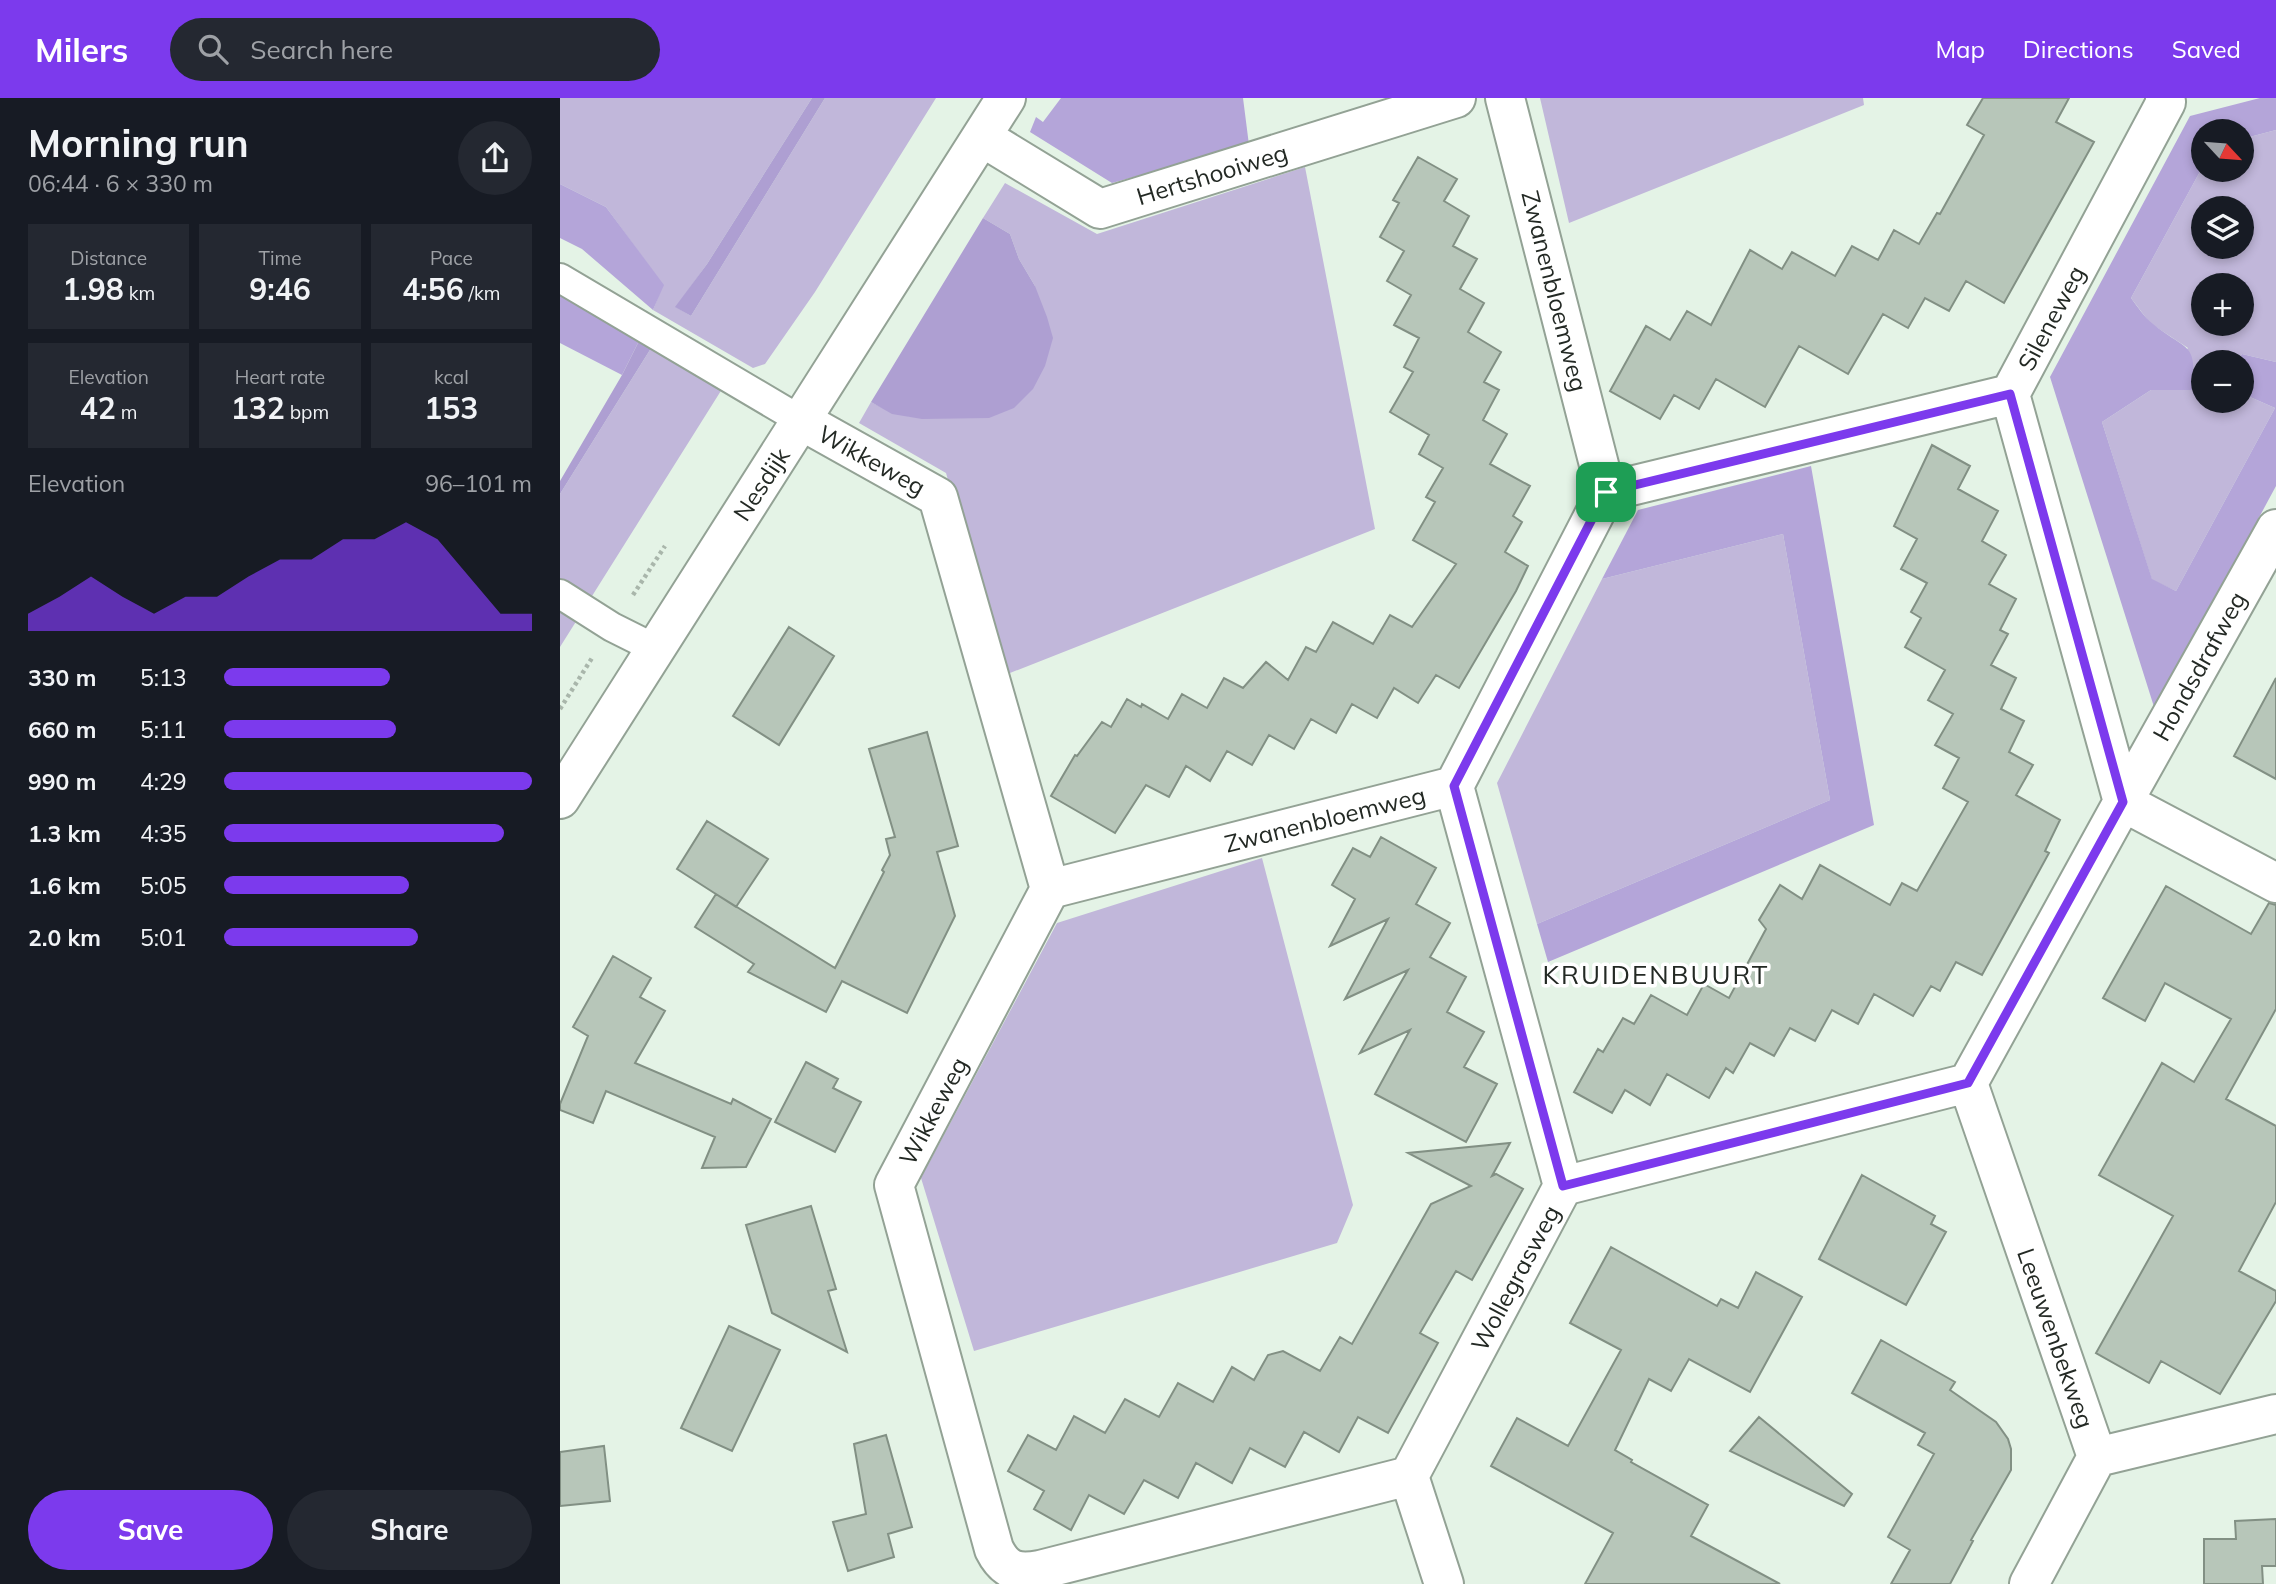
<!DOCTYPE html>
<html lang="en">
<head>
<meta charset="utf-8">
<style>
	body { margin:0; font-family:Mulish,sans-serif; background:#242831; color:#f1f3f6; height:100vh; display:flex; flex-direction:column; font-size:26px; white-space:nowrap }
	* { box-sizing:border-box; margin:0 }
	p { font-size:23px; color:#9ea1a6 }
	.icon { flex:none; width:38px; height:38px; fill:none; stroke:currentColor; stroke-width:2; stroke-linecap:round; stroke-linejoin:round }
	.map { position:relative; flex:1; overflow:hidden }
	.sheet { display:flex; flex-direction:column; background:#171b24; width:560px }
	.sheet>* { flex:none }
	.needle { width:46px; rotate:116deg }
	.fabs { position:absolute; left:1631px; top:21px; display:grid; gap:14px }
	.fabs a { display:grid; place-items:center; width:63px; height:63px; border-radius:50%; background:#171b24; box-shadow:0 4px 10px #0003; font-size:35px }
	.pin { position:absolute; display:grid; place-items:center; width:60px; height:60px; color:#fff; margin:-30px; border-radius:14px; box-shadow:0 4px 10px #0006 }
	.round { display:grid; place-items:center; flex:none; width:74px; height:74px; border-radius:37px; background:#242831 }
	.head { display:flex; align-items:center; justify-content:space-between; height:119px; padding:0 28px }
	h1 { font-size:38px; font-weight:700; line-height:52px }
	.figures { display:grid; grid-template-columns:repeat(3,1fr); gap:10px; height:119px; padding:7px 28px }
	.figures div { display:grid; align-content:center; border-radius:0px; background:#242831; text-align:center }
	.figures b { font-size:30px; font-weight:700 }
	.figures small { font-size:19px; font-weight:400 }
	.figures p { font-size:19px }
	.chart { height:196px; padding:14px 28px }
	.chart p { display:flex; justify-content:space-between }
	.chart svg { width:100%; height:126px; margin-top:7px; fill:#7c3aed; opacity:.7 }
	.button { display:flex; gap:14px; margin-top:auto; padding:14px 28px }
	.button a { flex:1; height:80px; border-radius:42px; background:#7c3aed; color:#fff; font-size:28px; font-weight:700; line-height:80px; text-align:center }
	.button a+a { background:#242831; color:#f1f3f6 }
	ul { padding:0 28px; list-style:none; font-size:23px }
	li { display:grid; grid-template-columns:112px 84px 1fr; align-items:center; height:52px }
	li i { height:18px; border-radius:9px; background:#7c3aed }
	header { display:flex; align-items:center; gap:42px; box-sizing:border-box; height:98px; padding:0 35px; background:#7c3aed; color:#fff }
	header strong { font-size:33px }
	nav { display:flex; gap:38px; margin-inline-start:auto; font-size:24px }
	.search { width:490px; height:63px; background:#242831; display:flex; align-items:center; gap:18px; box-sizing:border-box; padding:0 24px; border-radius:38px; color:#9ea1a6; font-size:26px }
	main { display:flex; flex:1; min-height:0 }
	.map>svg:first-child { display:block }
	.green { fill:#c1b7da; fill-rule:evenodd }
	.forest { fill:#b4a5d9 }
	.water { fill:#ae9fd2 }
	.building { fill:#b7c6b9; stroke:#829084; stroke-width:2 }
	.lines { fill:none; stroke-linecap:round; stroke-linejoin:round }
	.service-casing { stroke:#93a295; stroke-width:32 }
	.minor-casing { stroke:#93a295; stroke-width:42 }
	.path { stroke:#a9b6ab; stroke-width:4.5; stroke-dasharray:3.5 3.5; stroke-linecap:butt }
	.service { stroke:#fff; stroke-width:28 }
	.minor { stroke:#fff; stroke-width:38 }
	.route-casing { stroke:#fff; stroke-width:14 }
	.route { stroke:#7c3aed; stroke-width:9 }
	.labels { text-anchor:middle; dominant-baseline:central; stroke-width:7; stroke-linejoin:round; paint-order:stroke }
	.street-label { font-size:24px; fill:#232924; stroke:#fff }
	.neighbourhood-label { font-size:26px; letter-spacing:2px; fill:#232924; stroke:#fff }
</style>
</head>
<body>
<header>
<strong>Milers</strong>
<div class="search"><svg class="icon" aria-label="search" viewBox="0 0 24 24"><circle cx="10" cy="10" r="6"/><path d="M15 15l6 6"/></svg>Search here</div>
<nav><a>Map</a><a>Directions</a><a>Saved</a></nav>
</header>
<main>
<section class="sheet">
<div class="head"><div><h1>Morning run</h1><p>06:44 · 6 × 330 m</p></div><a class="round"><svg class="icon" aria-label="share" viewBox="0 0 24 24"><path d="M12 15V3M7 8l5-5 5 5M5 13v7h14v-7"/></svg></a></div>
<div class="figures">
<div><p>Distance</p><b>1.98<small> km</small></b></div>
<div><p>Time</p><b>9:46</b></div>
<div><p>Pace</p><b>4:56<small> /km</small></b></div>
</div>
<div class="figures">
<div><p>Elevation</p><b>42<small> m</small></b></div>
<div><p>Heart rate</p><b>132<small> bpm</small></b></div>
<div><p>kcal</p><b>153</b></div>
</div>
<div class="chart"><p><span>Elevation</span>96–101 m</p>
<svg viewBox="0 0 160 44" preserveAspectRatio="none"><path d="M0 44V38L10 32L20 25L30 32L40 38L50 32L60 32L70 25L80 19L90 19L100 12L110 12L120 6L130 12L140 25L150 38L160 38V44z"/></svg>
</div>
<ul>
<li><b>330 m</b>5:13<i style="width:54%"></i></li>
<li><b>660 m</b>5:11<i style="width:56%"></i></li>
<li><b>990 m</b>4:29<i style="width:100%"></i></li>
<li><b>1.3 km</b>4:35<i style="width:91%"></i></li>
<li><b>1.6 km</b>5:05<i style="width:60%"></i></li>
<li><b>2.0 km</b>5:01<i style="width:63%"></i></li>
</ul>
<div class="button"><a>Save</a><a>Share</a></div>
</section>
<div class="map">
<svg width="1716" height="1486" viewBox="0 0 1716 1486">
	<rect width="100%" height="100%" fill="#e4f3e6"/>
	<path class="green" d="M0 0H252L147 166 116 209 131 218 265 0H376L255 194 205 266 193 270 93 212 103 187 46 109 0 86Z
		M980 0H1303L1304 7 1009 125Z
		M1716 32V264L1682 256 1676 264H1643V303H1682V292L1690 299 1715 310 1616 493 1592 482 1542 324 1591 292 1628 250 1590 225 1571 200 1643 68V72H1682V41ZM1643 110H1682V149H1643ZM1643 187H1682V226H1643Z
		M745 69 815 431 445 577 386 375 299 325 311 304C335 317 353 322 381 319L475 188 459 161 450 136 423 120 445 85 537 136Z
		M93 247 174 272 0 549V396Z
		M1223 436 1270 702 977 826 937 685 1042 481Z
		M702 760 793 1107 777 1145 414 1253 361 1080 497 825Z"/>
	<path class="forest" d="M501 0H683L689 47 552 85 470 34 476 19 483 24Z
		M1700 0H1716V32L1682 41V33H1643V68L1571 200C1578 209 1584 219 1593 226 1626 253 1638 243 1632 292H1591L1542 324 1592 481 1616 493 1715 310 1690 299 1682 292V264H1676L1682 256 1716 264V388L1595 612 1490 279 1630 18Z
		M0 86 46 109 104 187 93 212 22 151 0 140Z
		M0 186 80 241 62 277 0 245Z
		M1251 368 1314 727 988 864 977 826 1270 702 1223 436 1042 481 1078 412Z"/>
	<path class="water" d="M252 0H265L131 218 115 209 147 166Z
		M423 120 450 136 459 161 475 188 487 219 493 240 485 268 473 291 454 310 429 320 362 321 332 316 311 304Z
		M80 241 93 247 0 396V383L62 277Z"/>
	<path class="building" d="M1423 0H1509L1496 24 1534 44 1444 205 1406 183 1389 213 1365 200 1348 230 1323 216 1288 276 1239 248 1205 309 1156 281 1139 311 1114 297 1100 321 1050 293 1086 228 1110 242 1127 213 1151 227 1190 152 1222 171 1232 154 1275 178 1292 148 1318 162 1334 132 1359 146 1377 115 1380 116 1424 37 1407 27Z
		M858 59 897 81 884 103 909 118 893 148 917 161 900 191 924 205 908 234 941 254 924 284 939 292 923 322 947 336 930 366 970 388 953 418 962 424 945 454 968 468 956 493 899 590 876 577 858 605 834 590 817 620 792 606 776 635 751 621 734 651 709 637 692 667 667 653 650 683 626 668 609 699 586 687 555 735 491 698 515 657 517 658 542 624 551 629 567 601 581 609 582 606 608 621 622 596 647 610 664 580 683 590 706 564 728 582 746 549 756 554 773 524 813 546 830 517 852 529 896 466 853 442 875 404 866 399 883 370 859 356 869 337 830 314 853 274 844 269 859 240 834 227 851 197 827 183 844 153 820 139 839 105 833 102Z
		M1372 347 1410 368 1398 391 1438 413 1422 443 1446 457 1429 486 1456 501 1440 532 1448 536 1431 567 1456 580 1441 611 1464 623 1449 654 1473 667 1456 697 1500 722 1485 753 1489 755 1422 877 1396 864 1380 893 1371 888 1353 918 1314 896 1298 926 1272 912 1255 943 1230 930 1214 958 1190 945 1173 975 1166 970 1149 1000 1107 976 1090 1007 1065 992 1052 1015 1014 994 1038 951 1043 954 1063 920 1074 926 1091 897 1127 917 1144 886 1169 900 1206 831 1199 822 1220 787 1242 801 1260 767 1330 807 1342 785 1357 793 1408 704 1383 690 1399 660 1375 647 1393 616 1368 602 1385 572 1345 549 1361 520 1351 514 1367 485 1341 471 1357 441 1334 428Z
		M229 529 274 558 219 647 173 618Z
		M1716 580V681L1674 658Z
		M367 634 398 748 377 754 395 818 347 915 282 883 266 914 188 874 194 866 135 829 156 796 275 870 324 774 322 772 330 757 326 741 335 739 309 651Z
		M147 723 208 761 176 809 117 771Z
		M821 739 876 770 856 806 890 825 870 859 906 879 887 914 924 934 904 969 937 986 906 1044 815 996 850 932 800 955 848 872 785 901 828 821 770 848 795 801 772 787 793 750 810 759Z
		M1606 788 1691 836 1709 805 1716 807V911L1666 1001 1716 1028V1104L1679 1173 1716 1193V1203L1660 1296 1601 1263 1589 1285 1536 1255 1613 1118 1539 1077 1602 965 1634 984 1671 921 1605 885 1585 923 1543 900Z
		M53 858 91 880 80 899 105 913 75 965 171 1006 173 1001 211 1021 186 1069 142 1070 155 1039 46 993 33 1025 0 1012V1006L28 938 13 929Z
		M246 964 278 981 273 990 301 1004 275 1054 215 1024Z
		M950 1045 932 1078 936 1076 963 1091 912 1182 896 1173 860 1235 878 1245 828 1335 798 1319 779 1354 744 1334 725 1369 690 1350 672 1385 636 1365 618 1400 584 1382 564 1416 529 1397 511 1432 474 1411 484 1393 448 1373 468 1337 496 1352 514 1318 545 1335 565 1301 599 1319 618 1285 653 1304 672 1269 694 1282 708 1257 723 1253 760 1273 780 1239 792 1246 871 1106 911 1088 848 1055Z
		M1302 1077 1375 1118 1371 1126 1386 1134 1346 1207 1259 1161Z
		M251 1108 276 1191 268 1193 287 1254 212 1215 186 1127Z
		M1051 1149 1157 1208 1161 1201 1178 1210 1196 1174 1242 1199 1190 1294 1129 1261 1111 1293 1089 1281 1055 1352 1072 1362 1071 1364 1148 1407 1131 1438 1220 1486H1025L1053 1435 931 1368 957 1320 1008 1348 1061 1252 1010 1225Z
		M169 1228 220 1252 172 1353 121 1330Z
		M1321 1242 1395 1284 1390 1292 1436 1324 1448 1341 1451 1351V1372L1411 1442 1413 1443 1390 1486H1331L1350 1452 1328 1439 1374 1356 1358 1347 1365 1335 1292 1295Z
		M1199 1319 1292 1396 1284 1408 1170 1353Z
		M326 1337 352 1429 328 1436 334 1459 288 1473 273 1424 306 1416 294 1346Z
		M44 1348 50 1403 0 1408V1354Z
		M1716 1421V1468H1702L1703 1486H1644V1441H1676L1675 1423Z"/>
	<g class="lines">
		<defs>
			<path id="service" d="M0 180 242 323
				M0 496 52 529 96 551"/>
			<path id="minor" d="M422 39 540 111 896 0
				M242 323 378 399 490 791 334 1087 434 1451C445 1473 457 1476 480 1472L849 1378
				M1046 394 1450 296 1606 4 1605 0
				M1716 431 1563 704 1716 785
				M0 701 446 0
				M490 791 894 688 1046 394 945 0
				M1408 985 1537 1359 1469 1486
				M1003 1088 1408 985 1563 704 1450 296
				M1537 1359 1716 1316
				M849 1378 1003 1088 894 688
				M849 1378 884 1486"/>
		</defs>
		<use href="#service" class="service-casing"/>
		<use href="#minor" class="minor-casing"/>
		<path class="path" d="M73 497 105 448
			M0 611 32 560"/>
		<use href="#service" class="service"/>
		<use href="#minor" class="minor"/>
	</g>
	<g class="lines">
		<defs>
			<path id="route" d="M1450 296 1563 704 1408 985 1003 1088 894 688 1046 394Z"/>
		</defs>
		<use href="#route" class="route-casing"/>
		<use href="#route" class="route"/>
	</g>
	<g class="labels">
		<g class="street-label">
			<text transform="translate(652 76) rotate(-17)">Hertshooiweg</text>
			<text transform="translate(995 193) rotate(76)">Zwanenbloemweg</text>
			<text transform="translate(1491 220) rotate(-62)">Sileneweg</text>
			<text transform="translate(312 362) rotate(29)">Wikkeweg</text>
			<text transform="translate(201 386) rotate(-57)">Nesdijk</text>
			<text transform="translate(1639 568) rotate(-61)">Hondsdrafweg</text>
			<text transform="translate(765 721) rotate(-14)">Zwanenbloemweg</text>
			<text transform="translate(373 1013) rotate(-62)">Wikkeweg</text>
			<text transform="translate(955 1180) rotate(-62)">Wollegrasweg</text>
			<text transform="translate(1496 1240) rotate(71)">Leeuwenbekweg</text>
		</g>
		<g class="neighbourhood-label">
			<text x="1096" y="876">KRUIDENBUURT</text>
		</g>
	</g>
</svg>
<div class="fabs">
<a><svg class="needle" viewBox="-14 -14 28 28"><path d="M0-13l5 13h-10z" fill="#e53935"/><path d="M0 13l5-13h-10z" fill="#9ea1a6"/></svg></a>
<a><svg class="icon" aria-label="layers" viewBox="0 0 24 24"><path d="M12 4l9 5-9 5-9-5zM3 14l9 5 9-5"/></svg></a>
<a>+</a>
<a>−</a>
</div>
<div class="pin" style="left:1046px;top:394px;background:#1e9e55"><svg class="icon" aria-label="arrive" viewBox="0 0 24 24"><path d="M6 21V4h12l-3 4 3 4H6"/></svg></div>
</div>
</main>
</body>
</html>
